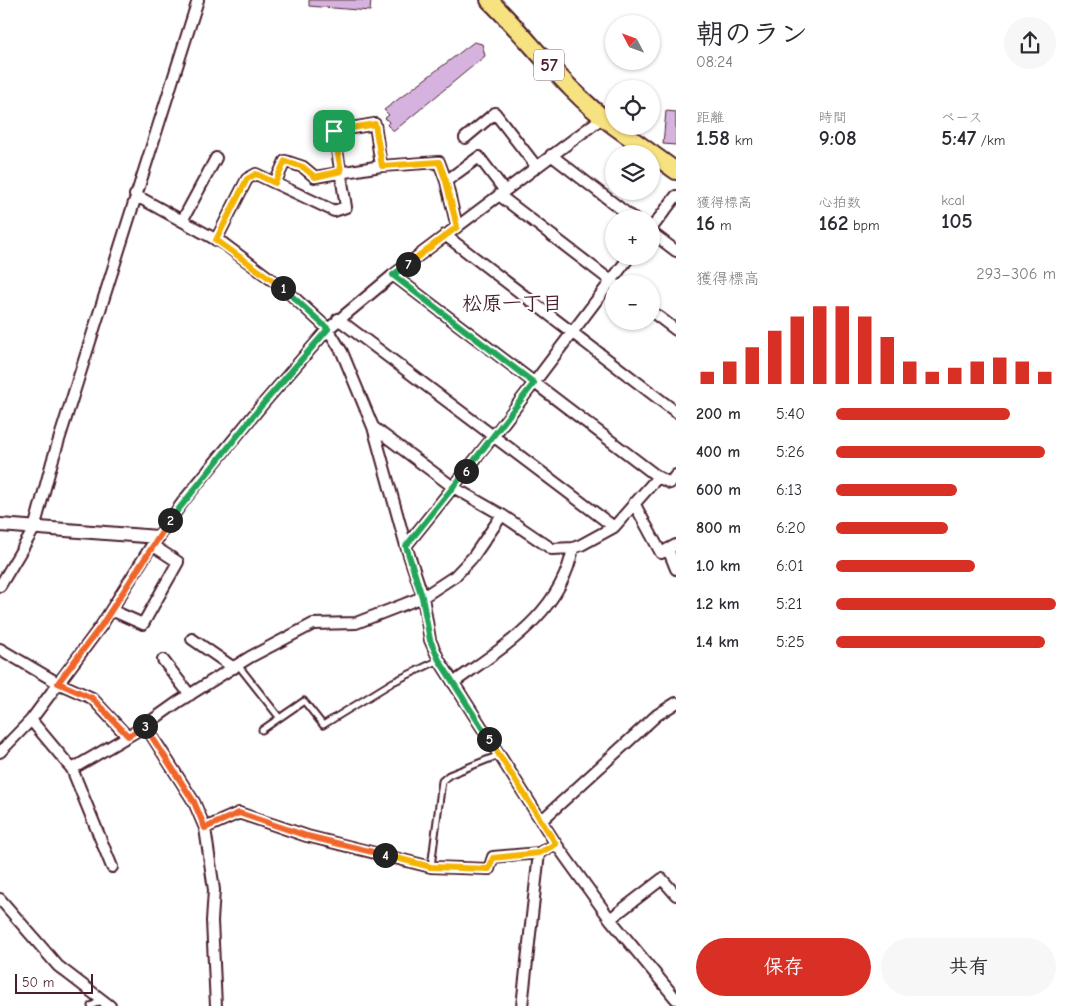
<!DOCTYPE html>
<html lang="ja">
<head>
<meta charset="utf-8">
<style>
	body { margin:0; font-family:"Comic Neue","Klee One",sans-serif; background:#f7f7f7; color:#2b2b33; height:100vh; display:flex; flex-direction:column; font-size:19px; white-space:nowrap }
	* { box-sizing:border-box; margin:0 }
	p { font-size:16px; color:#7c7c81 }
	.icon { flex:none; width:28px; height:28px; fill:none; stroke:currentColor; stroke-width:2; stroke-linecap:round; stroke-linejoin:round }
	.map { position:relative; flex:1; overflow:hidden }
	.panel { display:flex; flex-direction:column; background:#fff; width:400px }
	.panel>* { flex:none }
	.needle { width:32px; rotate:311deg }
	.fabs { position:absolute; left:605px; top:15px; display:grid; gap:10px }
	.fabs a { display:grid; place-items:center; width:55px; height:55px; border-radius:50%; background:#fff; box-shadow:0 1px 4px #0004; font-size:25px }
	.scale { position:absolute; left:15px; bottom:12px; width:78px; box-sizing:border-box; padding-left:5px; border:2px solid #4a1f2b; border-top:0; font-size:14px; line-height:18px; white-space:nowrap; color:#4a1f2b; -webkit-text-stroke:4px #fff; paint-order:stroke }
	.pin { position:absolute; display:grid; place-items:center; width:42px; height:42px; color:#fff; margin:-21px; border-radius:10px; box-shadow:0 2px 8px #0006 }
	.km { position:absolute; width:25px; height:25px; margin:-12px; border-radius:50%; background:#222; color:#fff; font-size:14px; line-height:25px; text-align:center }
	.round { display:grid; place-items:center; flex:none; width:52px; height:52px; border-radius:26px; background:#f7f7f7 }
	.overview { display:flex; align-items:center; justify-content:space-between; height:85px; padding:0 20px }
	h1 { font-size:28px; font-weight:800; line-height:38px }
	.stats { display:grid; grid-template-columns:repeat(3,1fr); gap:8px; height:85px; padding:5px 20px }
	.stats div { display:grid; align-content:center }
	.stats b { font-size:21px; font-weight:800 }
	.stats small { font-size:14px; font-weight:400 }
	.stats p { font-size:14px }
	.chart { height:140px; padding:10px 20px }
	.chart p { display:flex; justify-content:space-between }
	.chart svg { width:100%; height:90px; margin-top:5px; stroke:#d93025; stroke-width:6 }
	.primary-button { display:flex; gap:10px; margin-top:auto; padding:10px 20px }
	.primary-button a { flex:1; height:58px; border-radius:30px; background:#d93025; color:#fff; font-size:20px; font-weight:800; line-height:58px; text-align:center }
	.primary-button a+a { background:#f7f7f7; color:#2b2b33 }
	ul { padding:0 20px; list-style:none; font-size:16px }
	li { display:grid; grid-template-columns:80px 60px 1fr; align-items:center; height:38px }
	li i { height:12px; border-radius:6px; background:#d93025 }
	main { display:flex; flex:1; min-height:0 }
	.map>svg:first-child { display:block }
	.building { fill:#d5b3de; stroke:#4a1f2b }
	.lines { fill:none; stroke-linecap:round; stroke-linejoin:round }
	.service-casing { stroke:#4a1f2b; stroke-width:9 }
	.minor-casing { stroke:#4a1f2b; stroke-width:14 }
	.tertiary-casing { stroke:#4a1f2b; stroke-width:16 }
	.primary-casing { stroke:#4a1f2b; stroke-width:20 }
	.service { stroke:#fff; stroke-width:5 }
	.minor { stroke:#fff; stroke-width:10 }
	.tertiary { stroke:#fff; stroke-width:12 }
	.primary { stroke:#f7e281; stroke-width:16 }
	.split-1-casing { stroke:#fff; stroke-width:10 }
	.split-2-casing { stroke:#fff; stroke-width:10 }
	.split-3-casing { stroke:#fff; stroke-width:10 }
	.split-4-casing { stroke:#fff; stroke-width:10 }
	.split-5-casing { stroke:#fff; stroke-width:10 }
	.split-6-casing { stroke:#fff; stroke-width:10 }
	.split-7-casing { stroke:#fff; stroke-width:10 }
	.split-8-casing { stroke:#fff; stroke-width:10 }
	.split-1 { stroke:#f5b400; stroke-width:6 }
	.split-2 { stroke:#22a559; stroke-width:6 }
	.split-3 { stroke:#f0652b; stroke-width:6 }
	.split-4 { stroke:#f0652b; stroke-width:6 }
	.split-5 { stroke:#f5b400; stroke-width:6 }
	.split-6 { stroke:#22a559; stroke-width:6 }
	.split-7 { stroke:#22a559; stroke-width:6 }
	.split-8 { stroke:#f5b400; stroke-width:6 }
	.labels { text-anchor:middle; dominant-baseline:central; stroke-width:4.5; stroke-linejoin:round; paint-order:stroke }
	.shield { fill:#fff; stroke:#80626b; stroke-width:1 }
	.shield-label { font-size:18px; font-weight:bold; fill:#4a1f2b }
	.neighbourhood-label { font-size:20px; font-weight:bold; fill:#4a1f2b; stroke:#fff }
</style>
</head>
<body>
<main>
<div class="map">
<svg width="676" height="1006" viewBox="0 0 676 1006">
	<rect width="100%" height="100%" fill="#fff"/>
	<filter id="ink" filterUnits="userSpaceOnUse"><feTurbulence type="fractalNoise" baseFrequency=".02" numOctaves="2"/><feDisplacementMap in="SourceGraphic" scale="10" xChannelSelector="R" yChannelSelector="G"/><feConvolveMatrix kernelMatrix="1 2 1 2 8 2 1 2 1" color-interpolation-filters="sRGB"/></filter>
	<g filter="url(#ink)">
		<path class="building" d="M309 0H371L370 11 309 6Z
			M474 42 482 44 485 56 394 131 387 125 389 122 385 118 389 115 384 110Z
			M666 111 676 112V145L663 144Z"/>
		<g class="lines">
			<defs>
				<path id="service" d="M238 665 279 717
					M262 730 304 701 323 725 393 682 439 660
					M431 867 442 781 449 775 499 755
					M91 1006 102 1000"/>
				<path id="minor" d="M465 138 495 113 536 166
					M551 155 634 219
					M446 181 479 157 505 191
					M275 183 285 161 303 167 315 177 381 166 439 162 446 181 457 227
					M135 195 224 244 288 292 328 329 342 352 373 427 406 546 423 597 430 640 439 660 556 844 610 919 676 999
					M499 195 615 284
					M182 221 216 158
					M651 229 676 196
					M651 232 676 251
					M445 235 676 412
					M216 240 247 179 256 174 334 211 346 207 334 131 375 124 381 166
					M393 275 658 477
					M651 311 676 330
					M338 319 614 527
					M373 427 453 487 502 515 552 549 573 548 581 545 614 527 658 477 670 483 676 475
					M634 503 661 553 676 545
					M406 546 493 437 630 256
					M668 549 676 569
					M0 586 34 529 52 462 198 0
					M111 610 143 624 178 562 152 545
					M192 639 234 668
					M0 649 58 683 92 698 127 736
					M163 660 190 695
					M453 683C503 647 561 614 573 548
					M31 720 72 769 112 867
					M145 725 194 802 205 828 214 890 212 921 216 1006
					M0 752 31 720 101 626 152 545 185 499 262 405 328 329 393 275 602 118
					M72 769 137 731 178 702 250 657 313 624 356 623 423 597 455 576 473 557 502 515
					M541 821 657 715 676 703
					M205 828 239 813 307 836 431 867 489 869 493 857 539 853
					M0 899 58 966 110 1006
					M610 919 662 879 676 895
					M522 1006 539 853 556 844"/>
				<path id="tertiary" d="M0 525 158 537"/>
				<path id="primary" d="M489 0C531 41 566 91 614 126
					M614 126 676 171"/>
			</defs>
			<use href="#service" class="service-casing"/>
			<use href="#minor" class="minor-casing"/>
			<use href="#tertiary" class="tertiary-casing"/>
			<use href="#primary" class="primary-casing"/>
			<use href="#service" class="service"/>
			<use href="#minor" class="minor"/>
			<use href="#tertiary" class="tertiary"/>
			<use href="#primary" class="primary"/>
		</g>
	</g>
	<g class="lines" filter="url(#ink)">
		<defs>
			<path id="split-1" d="M283 288 216 240 247 179 256 174 275 183 285 161 303 167 315 177 341 171 334 131"/>
			<path id="split-2" d="M170 520 262 405 328 329 283 288"/>
			<path id="split-3" d="M145 726 128 736 92 698 58 683 101 626 170 520"/>
			<path id="split-4" d="M145 726 194 802 205 828 239 813 307 836 385 855"/>
			<path id="split-5" d="M385 855 431 867 489 869 493 858 539 853 556 844 489 739"/>
			<path id="split-6" d="M466 471 406 546 422 597 430 640 439 660 489 739"/>
			<path id="split-7" d="M408 264 393 275 534 383 466 471"/>
			<path id="split-8" d="M334 131 375 124 382 166 439 162 446 181 457 227 408 264"/>
		</defs>
		<use href="#split-1" class="split-1-casing"/>
		<use href="#split-2" class="split-2-casing"/>
		<use href="#split-3" class="split-3-casing"/>
		<use href="#split-4" class="split-4-casing"/>
		<use href="#split-5" class="split-5-casing"/>
		<use href="#split-6" class="split-6-casing"/>
		<use href="#split-7" class="split-7-casing"/>
		<use href="#split-8" class="split-8-casing"/>
		<use href="#split-1" class="split-1"/>
		<use href="#split-2" class="split-2"/>
		<use href="#split-3" class="split-3"/>
		<use href="#split-4" class="split-4"/>
		<use href="#split-5" class="split-5"/>
		<use href="#split-6" class="split-6"/>
		<use href="#split-7" class="split-7"/>
		<use href="#split-8" class="split-8"/>
	</g>
	<g class="labels">
		<rect class="shield" x="534" y="49.5" width="30" height="31" rx="4"/>
		<g class="shield-label">
			<text x="549" y="65">57</text>
		</g>
		<g class="neighbourhood-label">
			<text x="512" y="303">松原一丁目</text>
		</g>
	</g>
</svg>
<div class="fabs">
<a><svg class="needle" viewBox="-14 -14 28 28"><path d="M0-13l5 13h-10z" fill="#e53935"/><path d="M0 13l5-13h-10z" fill="#7c7c81"/></svg></a>
<a><svg class="icon" aria-label="locate" viewBox="0 0 24 24"><circle cx="12" cy="12" r="6"/><path d="M12 2v4M12 18v4M2 12h4M18 12h4"/></svg></a>
<a><svg class="icon" aria-label="layers" viewBox="0 0 24 24"><path d="M12 4l9 5-9 5-9-5zM3 14l9 5 9-5"/></svg></a>
<a>+</a>
<a>−</a>
</div>
<div class="scale">50 m</div>
<div class="pin" style="left:334px;top:131px;background:#1e9e55"><svg class="icon" aria-label="arrive" viewBox="0 0 24 24"><path d="M6 21V4h12l-3 4 3 4H6"/></svg></div>
<b class="km" style="left:283px;top:288px">1</b>
<b class="km" style="left:170px;top:520px">2</b>
<b class="km" style="left:145px;top:726px">3</b>
<b class="km" style="left:385px;top:855px">4</b>
<b class="km" style="left:489px;top:739px">5</b>
<b class="km" style="left:466px;top:471px">6</b>
<b class="km" style="left:408px;top:264px">7</b>
</div>
<section class="panel">
<div class="overview"><div><h1>朝のラン</h1><p>08:24</p></div><a class="round"><svg class="icon" aria-label="share" viewBox="0 0 24 24"><path d="M12 15V3M7 8l5-5 5 5M5 13v7h14v-7"/></svg></a></div>
<div class="stats">
<div><p>距離</p><b>1.58<small> km</small></b></div>
<div><p>時間</p><b>9:08</b></div>
<div><p>ペース</p><b>5:47<small> /km</small></b></div>
</div>
<div class="stats">
<div><p>獲得標高</p><b>16<small> m</small></b></div>
<div><p>心拍数</p><b>162<small> bpm</small></b></div>
<div><p>kcal</p><b>105</b></div>
</div>
<div class="chart"><p><span>獲得標高</span>293–306 m</p>
<svg viewBox="0 0 160 44" preserveAspectRatio="none"><path d="M5 44V38M15 44V33M25 44V26M35 44V18M45 44V11M55 44V6M65 44V6M75 44V11M85 44V21M95 44V33M105 44V38M115 44V36M125 44V33M135 44V31M145 44V33M155 44V38"/></svg>
</div>
<ul>
<li><b>200 m</b>5:40<i style="width:79%"></i></li>
<li><b>400 m</b>5:26<i style="width:95%"></i></li>
<li><b>600 m</b>6:13<i style="width:55%"></i></li>
<li><b>800 m</b>6:20<i style="width:51%"></i></li>
<li><b>1.0 km</b>6:01<i style="width:63%"></i></li>
<li><b>1.2 km</b>5:21<i style="width:100%"></i></li>
<li><b>1.4 km</b>5:25<i style="width:95%"></i></li>
</ul>
<div class="primary-button"><a>保存</a><a>共有</a></div>
</section>
</main>
</body>
</html>
